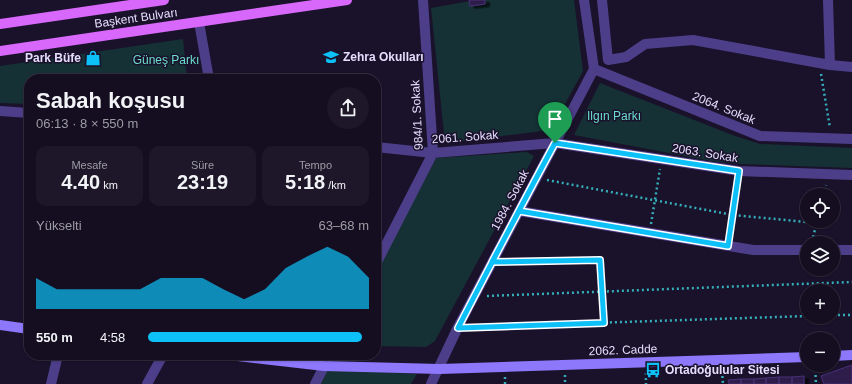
<!DOCTYPE html>
<html lang="tr">
<head>
<meta charset="utf-8">
<style>
	body { margin:0; font-family:Helvetica,sans-serif; background:#1d1729; color:#f1f3f6; height:100vh; display:flex; flex-direction:column; font-size:15px; white-space:nowrap }
	* { box-sizing:border-box; margin:0 }
	p { font-size:13px; color:#9d9ca5 }
	.icon { flex:none; width:22px; height:22px; fill:none; stroke:currentColor; stroke-width:2; stroke-linecap:round; stroke-linejoin:round }
	.map { position:relative; flex:1; overflow:hidden }
	.panel { position:absolute; left:24px; top:74px; width:357px; height:286px; display:flex; flex-direction:column; background:#140e20; border-radius:16px; box-shadow:0 1px 3px #0004,0 0 0 1px #332e3e }
	.panel>* { flex:none }
	.buttons { position:absolute; left:800px; top:188px; display:grid; gap:8px }
	.buttons a { display:grid; place-items:center; width:40px; height:40px; border-radius:50%; background:#140e20; box-shadow:0 1px 3px #0004,0 0 0 1px #332e3e; font-size:20px }
	.pin { position:absolute; display:grid; place-items:center; width:34px; height:34px; color:#fff; margin:-41px -17px; border-radius:50% 50% 50% 0; rotate:-45deg; box-shadow:0 0 4px #0007 }
	.pin .icon { rotate:45deg }
	.round { display:grid; place-items:center; flex:none; width:42px; height:42px; border-radius:21px; background:#1d1729 }
	.headline { display:flex; align-items:center; justify-content:space-between; height:68px; padding:0 12px }
	h1 { font-size:22px; font-weight:700; line-height:30px }
	.figures { display:grid; grid-template-columns:repeat(3,1fr); gap:6px; height:68px; padding:4px 12px }
	.figures div { display:grid; align-content:center; border-radius:10px; background:#1d1729; text-align:center }
	.figures b { font-size:20px; font-weight:700 }
	.figures small { font-size:11px; font-weight:400 }
	.figures p { font-size:11px }
	.chart { height:112px; padding:8px 12px }
	.chart p { display:flex; justify-content:space-between }
	.chart svg { width:100%; height:72px; margin-top:4px; fill:#0ec0f8; opacity:.7 }
	ul { padding:0 12px; list-style:none; font-size:13px }
	li { display:grid; grid-template-columns:64px 48px 1fr; align-items:center; height:30px }
	li i { height:10px; border-radius:5px; background:#0ec0f8 }
	.map>svg:first-child { display:block }
	.green { fill:#153135 }
	.building { fill:#2e1e4b; stroke:#493177; filter:url(#shadow) }
	.lines { fill:none; stroke-linecap:round; stroke-linejoin:round }
	.path { stroke:#34b0ba; stroke-width:2.5; stroke-dasharray:2 3; stroke-linecap:butt }
	.street { stroke:#4c3e88; stroke-width:10 }
	.secondary { stroke:#8d77fb; stroke-width:10 }
	.primary { stroke:#d867fb; stroke-width:10 }
	.route-casing { stroke:#fff; stroke-width:8 }
	.route { stroke:#0ec0f8; stroke-width:5 }
	.labels { text-anchor:middle; dominant-baseline:central; stroke-width:3; stroke-linejoin:round; paint-order:stroke }
	.street-label { font-size:12px; fill:#e5ddfe; stroke:#1a122b }
	.poi-label { font-size:12px; font-weight:bold; fill:#e5ddfe; stroke:#1a122b; text-anchor:start }
	.park-label { font-size:12px; fill:#69ded1; stroke:#1a122b }
</style>
</head>
<body>
<div class="map">
<svg width="852" height="384" viewBox="0 0 852 384">
	<defs>
		<filter id="shadow"><feDropShadow dx="4.5" dy="2.5" stdDeviation="0" flood-color="#0009"/></filter>
	</defs>
	<rect width="100%" height="100%" fill="#1a122b"/>
	<path class="green" d="M476 0H574L583 71 551 130 445 143 431 8Z
		M183 39 187 79H29V104L0 103V66Z
		M600 83 735 136 760 144 852 148V168L740 164 711 161 574 135Z
		M527 152 534 156 435 341 426 347 376 346V271L436 158Z
		M332 370 417 374 411 384H314L324 371Z"/>
	<path class="building" d="M469 0H485V4L470 6Z
		M852 365V384H824L821 376Z
		M804 376V384H792V377Z
		M779 377V384H766V378Z
		M779 377H792V384H779Z
		M766 378V384H754V379Z
		M741 379V384H729L728 380Z
		M741 379H754V384H741Z"/>
	<g class="lines">
		<path class="path" d="M821 74 830 128
			M547 180 733 215 817 223
			M823 195 826 185
			M651 224 660 169
			M730 236 737 182
			M812 242 817 221
			M504 262 600 259 604 323
			M487 296 852 282
			M833 315H852
			M470 327 807 316
			M815 365 816 384
			M722 371 723 384
			M646 373V384
			M565 375V384
			M505 377V384"/>
		<path class="street" d="M602 0 608 60 626 57 645 44 693 40 830 65 852 67
			M828 0 830 65
			M199 22 209 79
			M594 69 760 136 852 139
			M0 111 29 113
			M376 147 433 153 555 143 739 171 852 175
			M519 211 753 250H807
			M833 250H852
			M376 264 433 153 423 0
			M51 384 58 355
			M147 384 163 355
			M315 384 330 355
			M431 384 458 327 594 69 584 0"/>
		<path class="secondary" d="M0 325 29 329
			M229 355 324 366 440 369 807 357
			M833 356 852 355"/>
		<path class="primary" d="M0 24 164 0
			M0 51 347 0"/>
	</g>
	<g class="lines">
		<defs>
			<path id="route" d="M555 143C522 204 490 266 458 328L604 323 600 260 492 262 519 211 728 246 739 171 555 143"/>
		</defs>
		<use href="#route" class="route-casing"/>
		<use href="#route" class="route"/>
	</g>
	<defs>
		<symbol id="school-bare" viewBox="-9 -9 18 18"><path d="M0-5L7-2L0 1L-7-2ZM-4 1L0 2.5L4 1V4Q0 6-4 4Z" fill="#0ec0f8" stroke="#1a122b" stroke-width="2.5" paint-order="stroke"/></symbol>
		<symbol id="shop-bare" viewBox="-9 -9 18 18"><path d="M-5-2.5h2.3a2.7 3.5 0 0 1 5.4 0H5L5.5 6h-11ZM-1.5-2.5h3a1.5 2.3 0 0 0-3 0Z" fill="#0ec0f8" stroke="#1a122b" stroke-width="2.5" paint-order="stroke"/></symbol>
		<symbol id="bus-bare" viewBox="-9 -9 18 18"><path d="M-5-6H5V4H4V6H2V4H-2V6H-4V4H-5ZM-3.5-4V0h7V-4ZM-3.5 1.2v1.5H-2V1.2ZM2 1.2v1.5H3.5V1.2Z" fill="#0ec0f8" stroke="#1a122b" stroke-width="2.5" paint-order="stroke"/></symbol>
	</defs>
	<g fill-rule="evenodd">
		<use href="#school-bare" x="320" y="46" width="22" height="22"/>
		<use href="#shop-bare" x="82" y="47" width="22" height="22"/>
		<use href="#bus-bare" x="642" y="359" width="22" height="22"/>
	</g>
	<g class="labels">
		<g class="street-label">
			<text transform="translate(136 18) rotate(-8)">Başkent Bulvarı</text>
			<text transform="translate(724 108) rotate(22)">2064. Sokak</text>
			<text transform="translate(417 115) rotate(-93)">984/1. Sokak</text>
			<text transform="translate(465 137) rotate(-4)">2061. Sokak</text>
			<text transform="translate(705 153) rotate(9)">2063. Sokak</text>
			<text transform="translate(510 200) rotate(-62)">1984. Sokak</text>
			<text transform="translate(623 350) rotate(-2)">2062. Cadde</text>
		</g>
		<g class="poi-label">
			<text x="343" y="57">Zehra Okulları</text>
			<text x="81" y="58" text-anchor="end">Park Büfe</text>
			<text x="665" y="370">Ortadoğulular Sitesi</text>
		</g>
		<g class="park-label">
			<text x="166" y="60">Güneş Parkı</text>
			<text x="614" y="116">Ilgın Parkı</text>
		</g>
	</g>
</svg>
<div class="buttons">
<a><svg class="icon" aria-label="locate" viewBox="0 0 24 24"><circle cx="12" cy="12" r="6"/><path d="M12 2v4M12 18v4M2 12h4M18 12h4"/></svg></a>
<a><svg class="icon" aria-label="layers" viewBox="0 0 24 24"><path d="M12 4l9 5-9 5-9-5zM3 14l9 5 9-5"/></svg></a>
<a>+</a>
<a>−</a>
</div>
<div class="pin" style="left:555px;top:143px;background:#1e9e55"><svg class="icon" aria-label="arrive" viewBox="0 0 24 24"><path d="M6 21V4h12l-3 4 3 4H6"/></svg></div>
<section class="panel">
<div class="headline"><div><h1>Sabah koşusu</h1><p>06:13 · 8 × 550 m</p></div><a class="round"><svg class="icon" aria-label="share" viewBox="0 0 24 24"><path d="M12 15V3M7 8l5-5 5 5M5 13v7h14v-7"/></svg></a></div>
<div class="figures">
<div><p>Mesafe</p><b>4.40<small> km</small></b></div>
<div><p>Süre</p><b>23:19</b></div>
<div><p>Tempo</p><b>5:18<small> /km</small></b></div>
</div>
<div class="chart"><p><span>Yükselti</span>63–68 m</p>
<svg viewBox="0 0 160 44" preserveAspectRatio="none"><path d="M0 44V25L10 32L20 32L30 32L40 32L50 32L60 25L70 25L80 25L90 32L100 38L110 32L120 19L130 12L140 6L150 12L160 25V44z"/></svg>
</div>
<ul>
<li><b>550 m</b>4:58<i style="width:97%"></i></li>
</ul>
</section>
</div>
</body>
</html>
